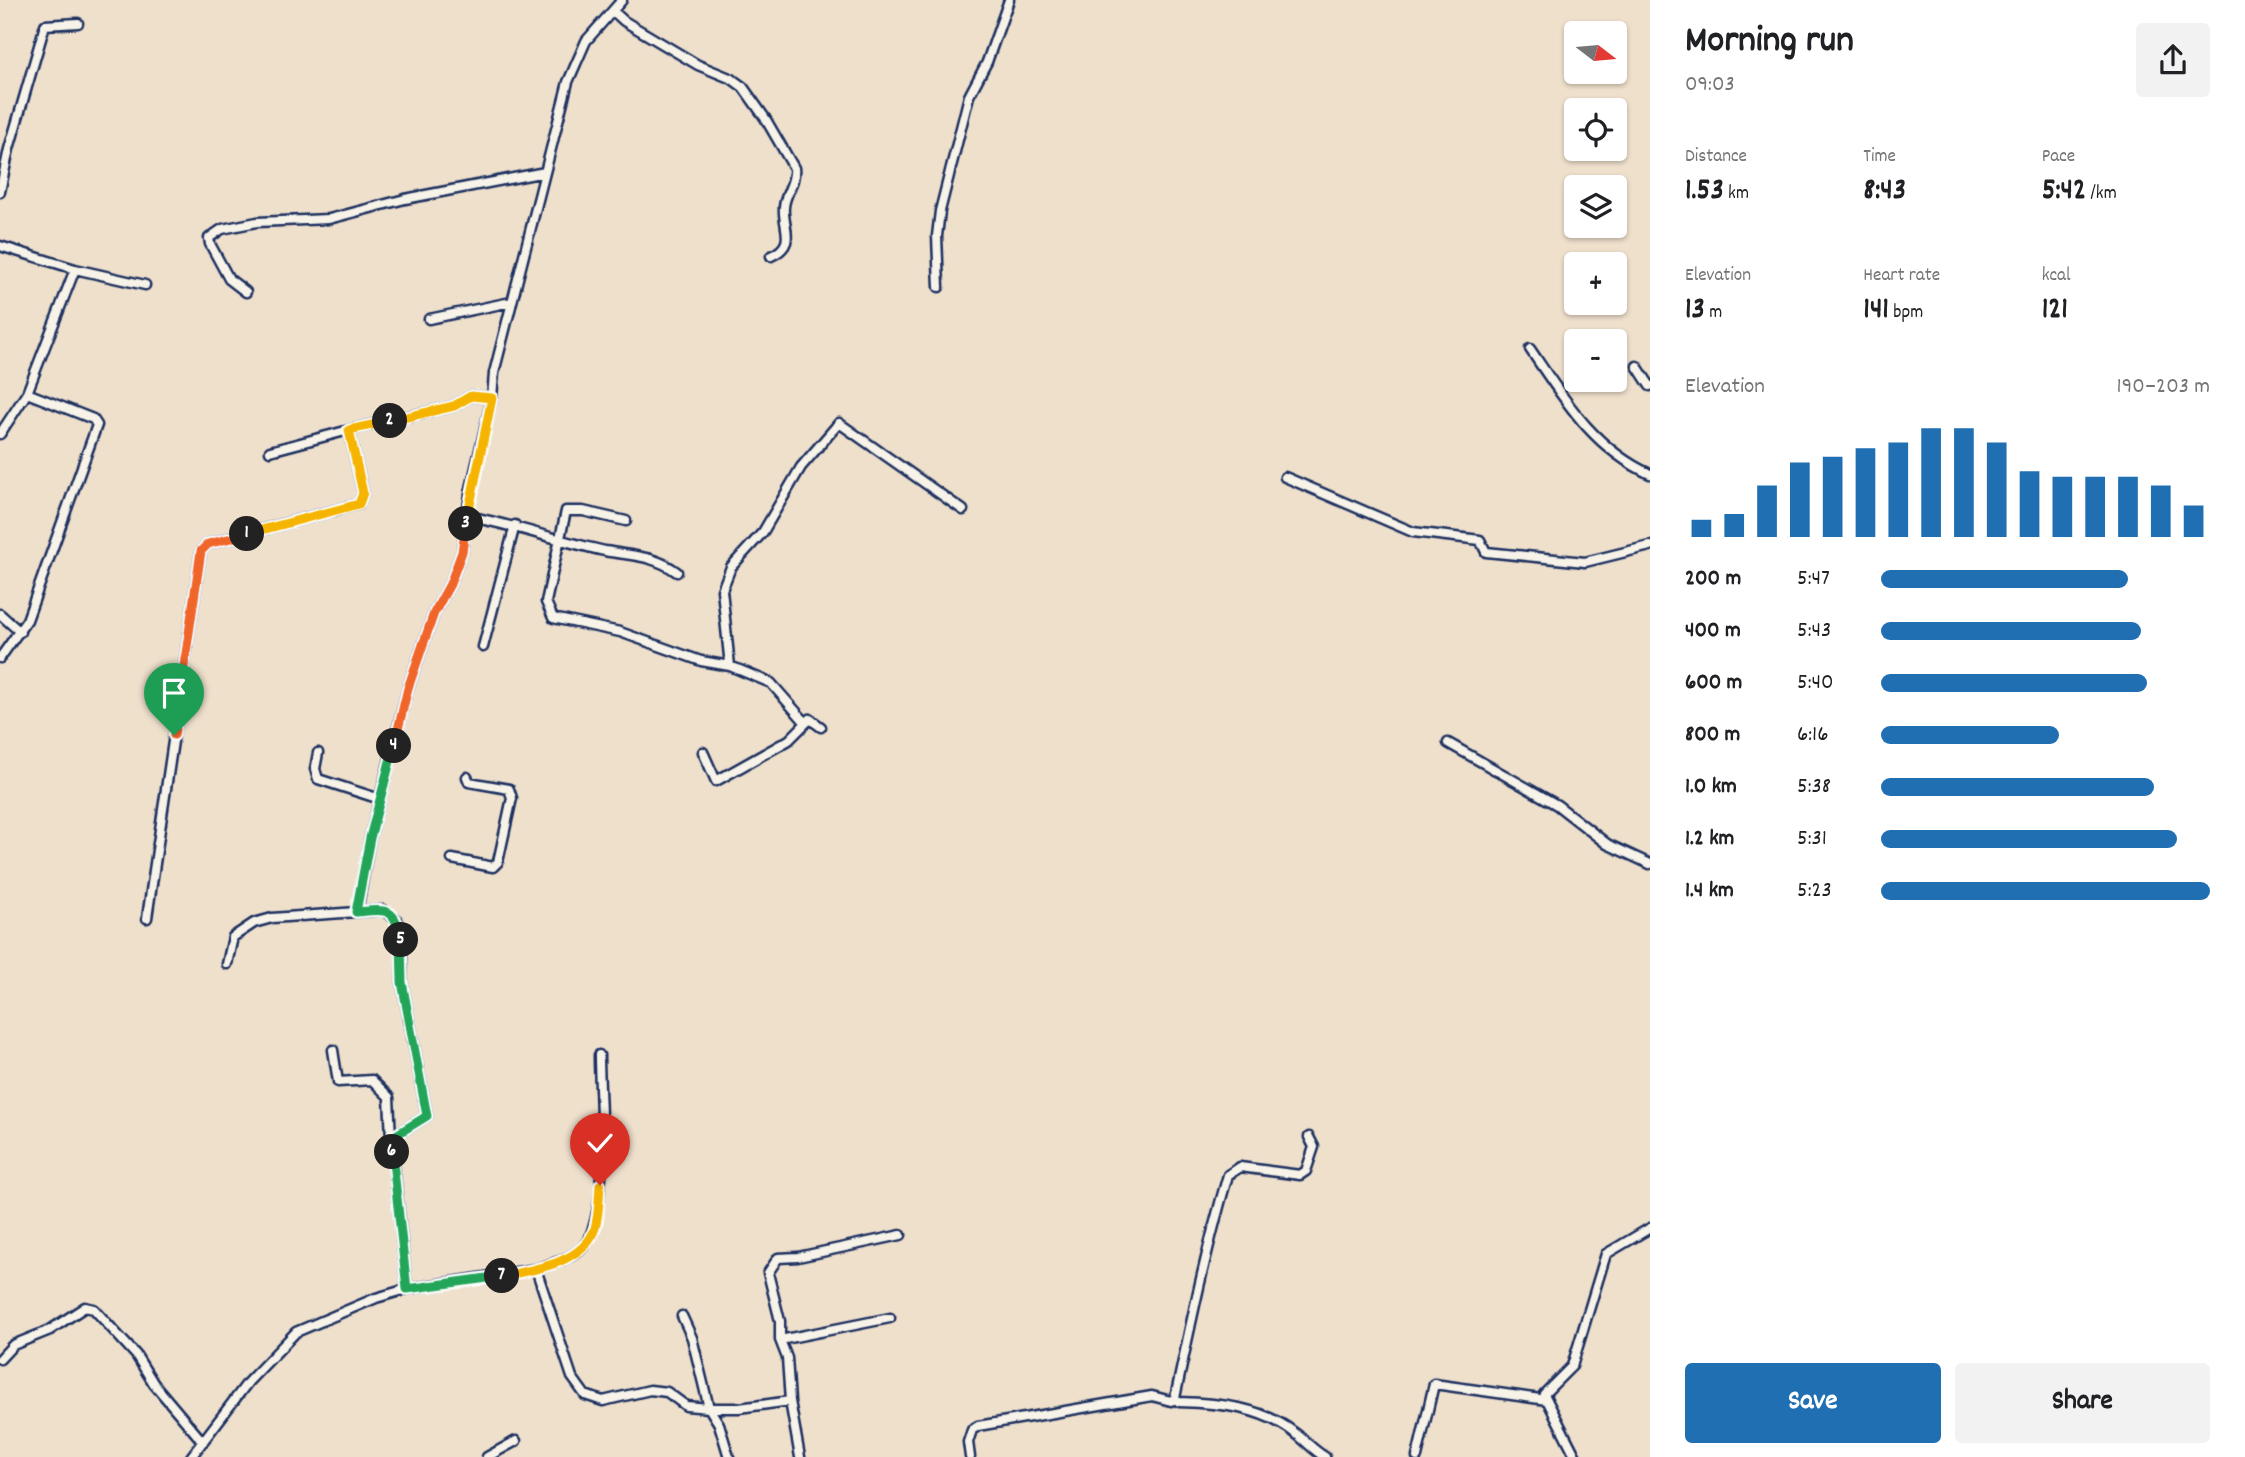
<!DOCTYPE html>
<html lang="en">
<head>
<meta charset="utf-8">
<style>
	body { margin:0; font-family:Dekko,sans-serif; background:#f2f2f2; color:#202124; height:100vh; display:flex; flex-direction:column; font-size:26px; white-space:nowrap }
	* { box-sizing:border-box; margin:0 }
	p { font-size:23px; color:#757577 }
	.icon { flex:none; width:38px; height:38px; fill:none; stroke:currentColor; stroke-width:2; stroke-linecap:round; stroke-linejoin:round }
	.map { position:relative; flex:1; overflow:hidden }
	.panel { display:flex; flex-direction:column; background:#fff; width:595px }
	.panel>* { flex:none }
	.needle { width:46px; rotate:106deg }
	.controls { position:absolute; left:1564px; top:21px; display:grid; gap:14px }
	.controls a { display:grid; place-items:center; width:63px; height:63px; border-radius:7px; background:#fff; box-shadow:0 2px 5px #0004; font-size:35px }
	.pin { position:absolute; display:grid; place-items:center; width:60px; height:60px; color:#fff; margin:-72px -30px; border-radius:50% 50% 50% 0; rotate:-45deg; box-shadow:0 0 7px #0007 }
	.pin .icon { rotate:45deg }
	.km { position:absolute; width:35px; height:35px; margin:-18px; border-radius:50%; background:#222; color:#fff; font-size:19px; line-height:35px; text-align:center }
	.round { display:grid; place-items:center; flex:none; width:74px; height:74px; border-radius:7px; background:#f2f2f2 }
	.overview { display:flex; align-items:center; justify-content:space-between; height:119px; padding:0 35px }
	h1 { font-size:38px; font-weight:800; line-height:52px }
	.stats { display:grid; grid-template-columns:repeat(3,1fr); gap:10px; height:119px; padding:7px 35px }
	.stats div { display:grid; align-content:center }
	.stats b { font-size:30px; font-weight:800 }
	.stats small { font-size:19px; font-weight:400 }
	.stats p { font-size:19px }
	.chart { height:196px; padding:14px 35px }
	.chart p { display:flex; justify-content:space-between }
	.chart svg { width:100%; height:126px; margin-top:7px; stroke:#1f6fb2; stroke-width:6 }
	.primary-button { display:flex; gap:14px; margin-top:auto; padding:14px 35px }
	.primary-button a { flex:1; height:80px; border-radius:7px; background:#1f6fb2; color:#fff; font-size:28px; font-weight:800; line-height:80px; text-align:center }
	.primary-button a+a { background:#f2f2f2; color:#202124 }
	ul { padding:0 35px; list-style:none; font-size:23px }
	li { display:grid; grid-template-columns:112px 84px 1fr; align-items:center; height:52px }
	li i { height:18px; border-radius:9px; background:#1f6fb2 }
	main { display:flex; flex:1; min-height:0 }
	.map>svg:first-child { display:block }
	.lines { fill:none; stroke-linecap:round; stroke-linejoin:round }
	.street-casing { stroke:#1b2f5e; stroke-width:13 }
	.street { stroke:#f7f3e8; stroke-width:8 }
	.split-1-casing { stroke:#fff; stroke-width:14 }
	.split-2-casing { stroke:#fff; stroke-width:14 }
	.split-3-casing { stroke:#fff; stroke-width:14 }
	.split-4-casing { stroke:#fff; stroke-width:14 }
	.split-5-casing { stroke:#fff; stroke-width:14 }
	.split-6-casing { stroke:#fff; stroke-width:14 }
	.split-7-casing { stroke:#fff; stroke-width:14 }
	.split-8-casing { stroke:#fff; stroke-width:14 }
	.split-1 { stroke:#f0652b; stroke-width:9 }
	.split-2 { stroke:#f5b400; stroke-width:9 }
	.split-3 { stroke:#f5b400; stroke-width:9 }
	.split-4 { stroke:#f0652b; stroke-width:9 }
	.split-5 { stroke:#22a559; stroke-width:9 }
	.split-6 { stroke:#22a559; stroke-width:9 }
	.split-7 { stroke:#22a559; stroke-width:9 }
	.split-8 { stroke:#f5b400; stroke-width:9 }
</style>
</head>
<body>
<main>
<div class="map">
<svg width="1650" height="1457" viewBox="0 0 1650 1457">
	<rect width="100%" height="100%" fill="#efe0cc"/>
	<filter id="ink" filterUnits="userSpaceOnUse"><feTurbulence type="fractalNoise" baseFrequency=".0143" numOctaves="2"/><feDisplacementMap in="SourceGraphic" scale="14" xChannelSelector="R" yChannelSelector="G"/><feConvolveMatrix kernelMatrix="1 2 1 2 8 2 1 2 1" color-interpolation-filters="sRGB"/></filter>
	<g filter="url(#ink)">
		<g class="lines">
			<defs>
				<path id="street" d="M613 11 624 21 698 65 732 79 743 87 765 118 794 168C796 183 785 193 784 207 782 227 798 244 771 256
					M0 192 9 149 45 25 78 23
					M0 246 75 269 145 285
					M939 287 937 236 940 211 969 96 987 62 1009 0
					M246 292 229 279 210 244 209 238 222 229 257 222 329 219 405 199 545 172
					M429 319 511 302
					M1530 349C1564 399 1593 448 1650 474
					M1637 366 1650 386
					M492 398 494 373 568 82 586 41 622 0
					M349 430 454 406 471 396 492 398 470 493 462 552 450 584 434 613 408 688 370 838 357 912 383 910 397 920 402 946V982L427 1116 391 1138 407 1289
					M0 434 27 393
					M1285 477 1413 532 1480 540 1486 552 1585 562 1650 546
					M467 516C514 525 559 541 605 551 631 556 654 555 677 572
					M626 521 583 511H566L546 602 553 618 620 632 701 661 730 666 771 683 806 723 810 719 821 727
					M0 614 20 632
					M483 647 515 525
					M0 658 27 620 97 425 93 419 27 393 75 269
					M730 666 722 590 731 567 763 532 801 467 839 423 963 510
					M1448 743 1557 805 1607 844 1650 864
					M703 752 716 781 789 740 806 723
					M318 753 315 769 318 779 380 799
					M452 859 493 867 498 862 512 798 509 789 469 782 467 777
					M147 918 201 551 208 544 359 504 363 493 349 430 270 451
					M227 964 233 937 254 923 272 918 357 912
					M333 1050 338 1082 372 1080 389 1097 391 1138
					M536 1269C551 1264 574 1258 584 1246 611 1212 599 1101 599 1055
					M682 1316 692 1338 709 1408H739L790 1401 800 1457
					M780 1340 890 1318
					M0 1359 13 1345 50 1330 85 1307 94 1309 136 1355 154 1384 203 1442
					M1175 1398C1191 1323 1206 1249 1228 1175L1240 1167 1300 1175 1306 1171 1314 1147 1309 1137
					M790 1401 787 1358 780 1340V1321L768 1273 778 1258 798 1257 901 1235
					M191 1457 248 1382 296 1332 376 1298 407 1289 536 1269 572 1377 585 1395 603 1401 650 1390 667 1392 686 1406 709 1408 719 1424 729 1457
					M487 1457 516 1441
					M970 1457 968 1442 972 1430 978 1426 1152 1396 1171 1401 1175 1398 1179 1402C1219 1403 1262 1407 1295 1433 1306 1441 1313 1450 1325 1457
					M1417 1457 1434 1384 1547 1400
					M1576 1457 1544 1394 1572 1366 1606 1254 1650 1228"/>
			</defs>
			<use href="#street" class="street-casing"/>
			<use href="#street" class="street"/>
		</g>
	</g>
	<g class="lines" filter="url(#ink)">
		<defs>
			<path id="split-1" d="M174 735 201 551 208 544 247 534"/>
			<path id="split-2" d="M247 534 359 504 363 493 349 430 390 421"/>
			<path id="split-3" d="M390 421 454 406 471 396 492 398 466 524"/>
			<path id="split-4" d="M394 746 408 688 434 613 450 584 462 552 466 524"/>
			<path id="split-5" d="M394 746 370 838 356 912C388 909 395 907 401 940"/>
			<path id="split-6" d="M392 1152 391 1138 427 1116 402 982 401 940"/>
			<path id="split-7" d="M392 1152 407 1289 502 1276"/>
			<path id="split-8" d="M502 1276C533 1270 584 1263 595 1228 599 1215 599 1198 600 1185"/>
		</defs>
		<use href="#split-1" class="split-1-casing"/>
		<use href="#split-2" class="split-2-casing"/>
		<use href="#split-3" class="split-3-casing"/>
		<use href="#split-4" class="split-4-casing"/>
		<use href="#split-5" class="split-5-casing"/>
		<use href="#split-6" class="split-6-casing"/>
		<use href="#split-7" class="split-7-casing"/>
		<use href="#split-8" class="split-8-casing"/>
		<use href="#split-1" class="split-1"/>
		<use href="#split-2" class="split-2"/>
		<use href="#split-3" class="split-3"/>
		<use href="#split-4" class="split-4"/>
		<use href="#split-5" class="split-5"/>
		<use href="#split-6" class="split-6"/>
		<use href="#split-7" class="split-7"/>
		<use href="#split-8" class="split-8"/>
	</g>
</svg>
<div class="controls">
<a><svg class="needle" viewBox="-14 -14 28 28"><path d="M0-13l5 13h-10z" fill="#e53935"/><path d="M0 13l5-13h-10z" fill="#757577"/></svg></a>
<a><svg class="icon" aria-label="locate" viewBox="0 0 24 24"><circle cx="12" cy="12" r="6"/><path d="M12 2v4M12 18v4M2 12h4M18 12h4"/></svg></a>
<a><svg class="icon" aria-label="layers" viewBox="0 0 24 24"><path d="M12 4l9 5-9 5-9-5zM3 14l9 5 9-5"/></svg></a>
<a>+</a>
<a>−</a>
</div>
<div class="pin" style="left:174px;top:735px;background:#1e9e55"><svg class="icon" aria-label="arrive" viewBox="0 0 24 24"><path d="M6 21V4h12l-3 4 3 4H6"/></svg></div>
<div class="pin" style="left:600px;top:1185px;background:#d93025"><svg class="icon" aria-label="check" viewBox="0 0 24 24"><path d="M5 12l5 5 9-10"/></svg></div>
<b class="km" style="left:247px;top:534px">1</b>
<b class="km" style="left:390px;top:421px">2</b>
<b class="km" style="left:466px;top:524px">3</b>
<b class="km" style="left:394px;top:746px">4</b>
<b class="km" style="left:401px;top:940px">5</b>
<b class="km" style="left:392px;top:1152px">6</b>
<b class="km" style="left:502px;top:1276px">7</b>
</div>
<section class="panel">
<div class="overview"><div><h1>Morning run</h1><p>09:03</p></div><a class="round"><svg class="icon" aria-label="share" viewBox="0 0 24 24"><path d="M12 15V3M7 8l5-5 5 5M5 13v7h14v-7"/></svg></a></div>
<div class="stats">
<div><p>Distance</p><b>1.53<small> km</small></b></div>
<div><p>Time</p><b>8:43</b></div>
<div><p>Pace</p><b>5:42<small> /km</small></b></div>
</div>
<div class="stats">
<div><p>Elevation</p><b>13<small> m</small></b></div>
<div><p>Heart rate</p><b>141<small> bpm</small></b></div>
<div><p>kcal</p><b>121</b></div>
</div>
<div class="chart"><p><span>Elevation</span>190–203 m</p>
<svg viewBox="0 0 160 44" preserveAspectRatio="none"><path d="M5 44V38M15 44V36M25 44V26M35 44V18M45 44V16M55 44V13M65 44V11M75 44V6M85 44V6M95 44V11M105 44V21M115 44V23M125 44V23M135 44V23M145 44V26M155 44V33"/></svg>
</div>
<ul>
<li><b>200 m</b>5:47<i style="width:75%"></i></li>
<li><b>400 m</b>5:43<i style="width:79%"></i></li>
<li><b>600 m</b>5:40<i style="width:81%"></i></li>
<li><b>800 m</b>6:16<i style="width:54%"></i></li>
<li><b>1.0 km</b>5:38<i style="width:83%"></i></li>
<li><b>1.2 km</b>5:31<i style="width:90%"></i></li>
<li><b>1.4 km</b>5:23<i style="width:100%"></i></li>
</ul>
<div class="primary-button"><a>Save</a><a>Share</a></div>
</section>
</main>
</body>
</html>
